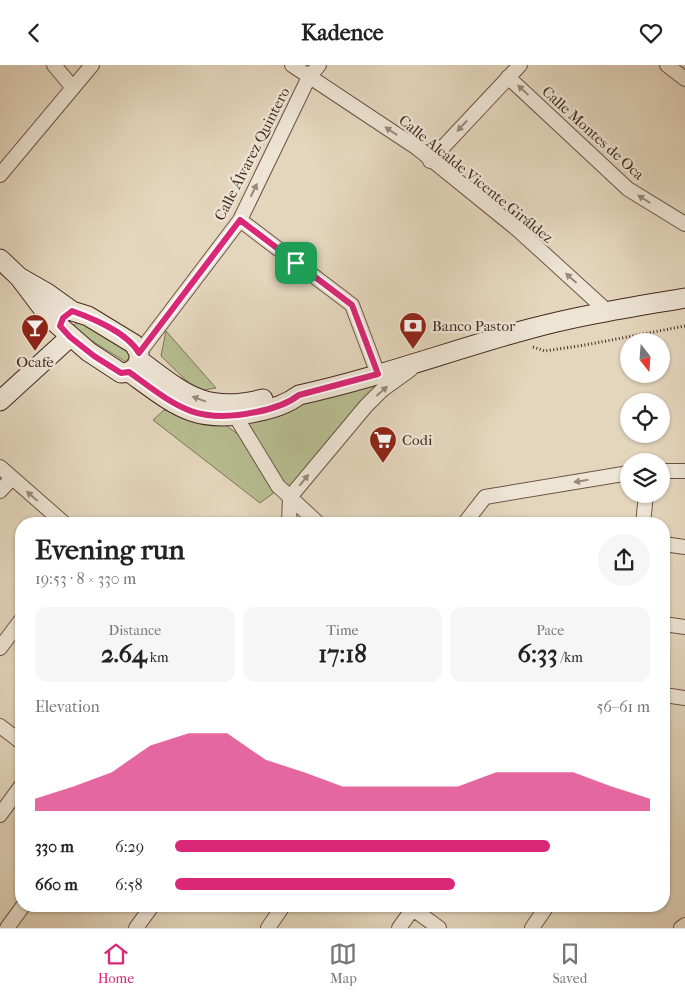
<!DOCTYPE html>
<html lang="en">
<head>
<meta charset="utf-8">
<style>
	body { margin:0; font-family:"IM FELL French Canon",serif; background:#f6f6f6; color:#222; height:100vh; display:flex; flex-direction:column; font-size:19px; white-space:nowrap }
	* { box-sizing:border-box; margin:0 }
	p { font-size:16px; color:#767676 }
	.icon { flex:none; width:28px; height:28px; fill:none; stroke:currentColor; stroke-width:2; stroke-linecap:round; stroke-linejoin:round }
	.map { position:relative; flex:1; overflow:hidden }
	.details { position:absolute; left:15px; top:452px; width:655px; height:395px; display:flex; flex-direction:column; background:#fff; border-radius:20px; box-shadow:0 1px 4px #0004 }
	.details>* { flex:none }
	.needle { width:32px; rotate:163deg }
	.fabs { position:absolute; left:620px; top:268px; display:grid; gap:10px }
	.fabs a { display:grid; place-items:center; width:50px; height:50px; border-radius:50%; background:#fff; box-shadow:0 1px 4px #0004; font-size:25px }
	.pin { position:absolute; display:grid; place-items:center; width:42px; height:42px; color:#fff; margin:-21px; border-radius:10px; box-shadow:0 2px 8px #0006 }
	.round { display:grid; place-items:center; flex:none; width:52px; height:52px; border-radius:26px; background:#f6f6f6 }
	.headline { display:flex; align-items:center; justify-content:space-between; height:85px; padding:0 20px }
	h1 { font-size:28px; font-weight:700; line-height:38px }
	.stats { display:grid; grid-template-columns:repeat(3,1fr); gap:8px; height:85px; padding:5px 20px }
	.stats div { display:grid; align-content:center; border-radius:12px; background:#f6f6f6; text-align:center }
	.stats b { font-size:25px; font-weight:700 }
	.stats small { font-size:14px; font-weight:400 }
	.stats p { font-size:14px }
	.chart { height:140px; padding:10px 20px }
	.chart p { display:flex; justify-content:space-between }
	.chart svg { width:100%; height:90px; margin-top:5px; fill:#db2777; opacity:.7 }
	ul { padding:0 20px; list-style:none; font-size:16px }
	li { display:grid; grid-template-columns:80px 60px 1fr; align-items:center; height:38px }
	li i { height:12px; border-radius:6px; background:#db2777 }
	header { display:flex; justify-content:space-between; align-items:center; height:65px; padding:0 20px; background:#fff; font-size:22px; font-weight:700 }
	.menu { display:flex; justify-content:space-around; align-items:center; height:70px; border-top:1px solid #e0e0e0; background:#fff; font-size:14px; color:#767676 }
	.menu a { display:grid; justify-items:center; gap:2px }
	.menu .selected { color:#db2777 }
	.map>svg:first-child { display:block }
	.green { fill:#b6bd8f; stroke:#7d7458 }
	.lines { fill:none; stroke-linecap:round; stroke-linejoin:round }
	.street-casing { stroke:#6c5547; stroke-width:16 }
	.secondary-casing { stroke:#442a20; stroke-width:21 }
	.path { stroke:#442a20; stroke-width:3; stroke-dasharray:1 2.5; stroke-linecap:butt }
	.street { stroke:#ede4d4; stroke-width:14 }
	.secondary { stroke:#ede4d4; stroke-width:19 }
	.oneway { fill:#98877a }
	.route-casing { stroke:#fff; stroke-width:10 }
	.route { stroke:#db2777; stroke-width:6 }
	.labels { text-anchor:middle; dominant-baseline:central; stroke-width:5; stroke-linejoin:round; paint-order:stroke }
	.street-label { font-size:15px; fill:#442a20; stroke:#ede4d4 }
	.poi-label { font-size:15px; fill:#442a20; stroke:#ede4d4; text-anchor:start }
</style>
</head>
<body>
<header><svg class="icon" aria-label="back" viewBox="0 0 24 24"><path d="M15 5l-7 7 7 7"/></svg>Kadence<svg class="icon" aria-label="heart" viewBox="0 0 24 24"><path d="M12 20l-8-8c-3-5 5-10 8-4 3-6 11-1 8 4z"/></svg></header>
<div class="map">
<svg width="685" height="863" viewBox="0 0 685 863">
	<rect width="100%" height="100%" fill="#e4d6bd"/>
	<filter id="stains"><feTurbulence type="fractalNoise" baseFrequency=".004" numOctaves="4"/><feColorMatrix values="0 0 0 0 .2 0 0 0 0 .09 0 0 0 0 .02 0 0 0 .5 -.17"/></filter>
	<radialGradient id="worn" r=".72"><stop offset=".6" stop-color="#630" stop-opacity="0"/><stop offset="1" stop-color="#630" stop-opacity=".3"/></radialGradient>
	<path class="green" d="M79 255 131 289 126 297 71 263Z
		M166 266 216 323 197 326 161 291Z
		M408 303 290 427 245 356Z
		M164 345 223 358 248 377 279 424 260 438 153 355Z"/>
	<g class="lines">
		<defs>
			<path id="street" d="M54 0 73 23
				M292 0 417 83 517 164 607 246
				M667 0 685 14
				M508 12 628 124 685 159
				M430 96 520 0
				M0 110 92 0
				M240 155 352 240 378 309
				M139 288 240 155 309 12 319 0
				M236 352 278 421 319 459
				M0 402 65 459
				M661 406H685
				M0 426 12 413
				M289 459 290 432 366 341 382 325 411 304
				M464 459 485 432 629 408
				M643 459 646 429
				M664 479 685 482
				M664 559 685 562
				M0 583 21 555
				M664 630 685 633
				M0 661 21 677
				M0 750 21 721
				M413 844 439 863
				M7 863 23 841
				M136 863 152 841
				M268 863 283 841
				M399 863 415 841
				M532 863 547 841
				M681 863 685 860"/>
			<path id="secondary" d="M0 194 19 212 50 253 89 287 121 308 129 307 136 302 139 295V288L134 279 88 251 72 246 47 228 19 212
				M139 295C184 328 204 349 263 334
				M129 307C176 341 195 360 256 347 272 344 286 340 299 330 377 313 452 285 529 264 580 250 633 242 685 233
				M0 336 70 272"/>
		</defs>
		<use href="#street" class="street-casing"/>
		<use href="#secondary" class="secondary-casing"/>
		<path class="path" d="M533 282 545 286 585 280 685 261"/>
		<use href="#street" class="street"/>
		<use href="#secondary" class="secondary"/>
	</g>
	<defs><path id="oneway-solid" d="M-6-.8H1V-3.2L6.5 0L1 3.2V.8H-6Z" transform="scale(1.25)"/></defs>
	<g class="oneway">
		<use href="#oneway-solid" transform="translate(523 25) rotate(-137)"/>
		<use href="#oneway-solid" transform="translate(462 61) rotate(133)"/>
		<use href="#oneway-solid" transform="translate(391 66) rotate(-146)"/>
		<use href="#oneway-solid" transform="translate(254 125) rotate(-64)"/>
		<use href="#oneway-solid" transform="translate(644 134) rotate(-148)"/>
		<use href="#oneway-solid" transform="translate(571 213) rotate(-138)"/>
		<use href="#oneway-solid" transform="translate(382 326) rotate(-41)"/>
		<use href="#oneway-solid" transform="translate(199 334) rotate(-160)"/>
		<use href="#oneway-solid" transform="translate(304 415) rotate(-51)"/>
		<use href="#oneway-solid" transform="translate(581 416) rotate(171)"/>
		<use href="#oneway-solid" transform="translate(32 431) rotate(-139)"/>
	</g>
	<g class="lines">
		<defs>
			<path id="route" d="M240 155 352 240 378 309 299 330C286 340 272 344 256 347 195 360 176 341 129 307L121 308 94 291 70 272 60 261 63 253 72 246C92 253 128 268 139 288Z"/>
		</defs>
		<use href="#route" class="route-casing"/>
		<use href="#route" class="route"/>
	</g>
	<defs>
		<symbol id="bank-pin" viewBox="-11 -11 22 30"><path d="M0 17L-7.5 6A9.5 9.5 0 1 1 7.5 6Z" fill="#8f2418" stroke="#ede4d4"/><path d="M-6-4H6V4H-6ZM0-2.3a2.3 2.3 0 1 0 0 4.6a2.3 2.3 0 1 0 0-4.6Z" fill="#fff"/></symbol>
		<symbol id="bar-pin" viewBox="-11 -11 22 30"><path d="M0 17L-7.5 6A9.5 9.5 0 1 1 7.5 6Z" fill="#8f2418" stroke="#ede4d4"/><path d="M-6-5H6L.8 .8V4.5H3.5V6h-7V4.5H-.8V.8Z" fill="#fff"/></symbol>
		<symbol id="supermarket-pin" viewBox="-11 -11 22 30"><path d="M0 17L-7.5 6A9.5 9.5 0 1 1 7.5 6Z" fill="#8f2418" stroke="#ede4d4"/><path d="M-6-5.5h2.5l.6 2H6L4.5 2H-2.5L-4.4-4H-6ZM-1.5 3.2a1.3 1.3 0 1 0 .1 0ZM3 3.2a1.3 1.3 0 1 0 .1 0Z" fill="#fff"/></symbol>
	</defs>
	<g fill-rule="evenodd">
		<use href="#bank-pin" x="397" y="245" width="32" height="43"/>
		<use href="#bar-pin" x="19" y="247" width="32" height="43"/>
		<use href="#supermarket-pin" x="367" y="359" width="32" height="43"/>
	</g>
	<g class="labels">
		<g class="street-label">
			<text transform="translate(593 68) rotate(42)">Calle Montes de Oca</text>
			<text transform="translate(252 89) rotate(-63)">Calle Álvarez Quintero</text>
			<text transform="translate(476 114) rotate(39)">Calle Alcalde Vicente Giráldez</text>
		</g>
		<g class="poi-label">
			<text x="432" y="261">Banco Pastor</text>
			<text x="35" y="297" text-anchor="middle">Ocafe</text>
			<text x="402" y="375">Codi</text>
		</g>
	</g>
	<rect width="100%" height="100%" filter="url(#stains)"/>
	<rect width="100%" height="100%" fill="url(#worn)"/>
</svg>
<div class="fabs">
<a><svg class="needle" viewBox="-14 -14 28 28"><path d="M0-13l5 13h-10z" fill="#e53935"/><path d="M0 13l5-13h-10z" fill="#767676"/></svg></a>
<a><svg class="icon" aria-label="locate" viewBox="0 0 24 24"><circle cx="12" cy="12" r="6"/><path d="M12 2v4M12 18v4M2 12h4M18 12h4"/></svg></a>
<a><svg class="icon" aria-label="layers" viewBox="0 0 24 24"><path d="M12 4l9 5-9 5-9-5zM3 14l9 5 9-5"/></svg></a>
</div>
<div class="pin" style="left:296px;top:198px;background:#1e9e55"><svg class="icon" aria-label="arrive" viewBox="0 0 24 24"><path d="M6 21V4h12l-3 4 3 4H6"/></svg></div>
<section class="details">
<div class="headline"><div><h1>Evening run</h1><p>19:53 · 8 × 330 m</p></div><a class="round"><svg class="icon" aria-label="share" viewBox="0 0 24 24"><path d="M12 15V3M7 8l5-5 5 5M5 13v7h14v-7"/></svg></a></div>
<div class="stats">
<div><p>Distance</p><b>2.64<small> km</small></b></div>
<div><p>Time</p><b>17:18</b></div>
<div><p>Pace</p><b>6:33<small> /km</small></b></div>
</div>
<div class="chart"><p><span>Elevation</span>56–61 m</p>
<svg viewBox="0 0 160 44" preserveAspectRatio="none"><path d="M0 44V38L10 32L20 25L30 12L40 6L50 6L60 19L70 25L80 32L90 32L100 32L110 32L120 25L130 25L140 25L150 32L160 38V44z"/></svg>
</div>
<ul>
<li><b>330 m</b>6:29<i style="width:79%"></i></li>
<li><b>660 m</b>6:58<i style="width:59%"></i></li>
</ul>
</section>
</div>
<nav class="menu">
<a class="selected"><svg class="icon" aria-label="home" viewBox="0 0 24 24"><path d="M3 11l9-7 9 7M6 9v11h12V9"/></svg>Home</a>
<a><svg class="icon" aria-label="map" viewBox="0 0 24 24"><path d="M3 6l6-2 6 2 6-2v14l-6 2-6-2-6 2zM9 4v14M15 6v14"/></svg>Map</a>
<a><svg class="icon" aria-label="saved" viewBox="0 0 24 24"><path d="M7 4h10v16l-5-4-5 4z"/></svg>Saved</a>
</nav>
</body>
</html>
